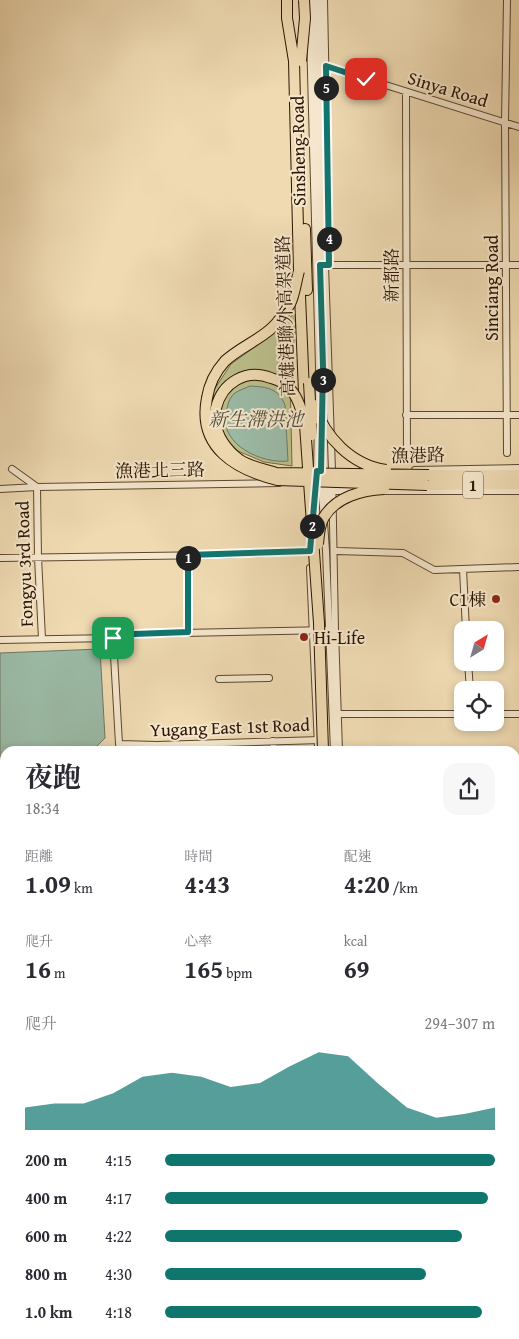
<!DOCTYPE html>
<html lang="zh-TW">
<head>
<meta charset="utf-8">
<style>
	body { margin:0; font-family:"Gentium Book Plus","Noto Serif TC",serif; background:#f7f7f7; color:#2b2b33; height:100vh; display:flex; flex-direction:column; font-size:19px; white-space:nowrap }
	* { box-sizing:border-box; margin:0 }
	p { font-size:16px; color:#7c7c81 }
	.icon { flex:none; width:28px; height:28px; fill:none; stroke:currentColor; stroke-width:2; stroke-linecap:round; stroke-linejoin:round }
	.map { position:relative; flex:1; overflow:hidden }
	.sheet { position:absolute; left:0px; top:746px; width:520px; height:594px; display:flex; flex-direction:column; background:#fff; border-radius:15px 15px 0 0; box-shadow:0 2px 8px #0003 }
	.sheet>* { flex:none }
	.needle { width:32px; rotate:37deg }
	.tools { position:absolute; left:454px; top:621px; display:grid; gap:10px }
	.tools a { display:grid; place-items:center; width:50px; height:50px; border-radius:10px; background:#fff; box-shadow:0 2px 8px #0003; font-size:25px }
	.pin { position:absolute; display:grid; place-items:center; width:42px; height:42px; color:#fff; margin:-21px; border-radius:10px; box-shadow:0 2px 8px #0006 }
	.km { position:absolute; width:25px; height:25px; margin:-12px; border-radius:50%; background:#222; color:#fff; font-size:14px; line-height:25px; text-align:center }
	.round { display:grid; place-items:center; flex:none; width:52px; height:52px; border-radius:15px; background:#f7f7f7 }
	.head { display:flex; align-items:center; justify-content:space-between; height:85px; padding:0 25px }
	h1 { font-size:28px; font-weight:700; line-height:38px }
	.stats { display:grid; grid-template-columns:repeat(3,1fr); gap:8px; height:85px; padding:5px 25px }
	.stats div { display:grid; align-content:center }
	.stats b { font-size:25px; font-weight:700 }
	.stats small { font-size:14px; font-weight:400 }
	.stats p { font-size:14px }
	.chart { height:140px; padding:10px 25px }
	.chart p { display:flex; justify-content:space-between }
	.chart svg { width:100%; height:90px; margin-top:5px; fill:#0f766e; opacity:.7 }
	ul { padding:0 25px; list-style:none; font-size:16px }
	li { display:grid; grid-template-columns:80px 60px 1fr; align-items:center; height:38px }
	li i { height:12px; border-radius:6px; background:#0f766e }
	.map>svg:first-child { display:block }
	.green { fill:#bbbf8a; stroke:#736a45 }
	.water { fill:#9bbba7; stroke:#6e7864 }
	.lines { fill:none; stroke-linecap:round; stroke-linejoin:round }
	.minor-casing { stroke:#5c462c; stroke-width:8 }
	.highway-casing { stroke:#2b1400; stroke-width:12 }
	.minor { stroke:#f5e7cd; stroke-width:6 }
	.highway { stroke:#efdab2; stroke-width:10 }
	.highway-bridge-casing { stroke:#2b1400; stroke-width:12; stroke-linecap:butt }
	.highway-bridge { stroke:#efdab2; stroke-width:10 }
	.route-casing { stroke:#fff; stroke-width:10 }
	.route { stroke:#0f766e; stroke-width:6 }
	.poi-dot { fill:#8f2418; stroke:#f5e7cd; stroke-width:2 }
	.labels { text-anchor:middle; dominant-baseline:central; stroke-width:4; stroke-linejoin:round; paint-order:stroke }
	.shield { fill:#f5e7cd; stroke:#68533e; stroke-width:1 }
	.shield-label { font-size:16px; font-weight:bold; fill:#2b1400 }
	.street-label { font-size:18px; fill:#2b1400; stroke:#f5e7cd }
	.poi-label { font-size:18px; fill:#2b1400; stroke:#f5e7cd; text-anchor:end }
	.water-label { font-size:19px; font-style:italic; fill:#524e3a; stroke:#f5e7cd }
</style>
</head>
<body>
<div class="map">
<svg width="519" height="1339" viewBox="0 0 519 1339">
	<rect width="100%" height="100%" fill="#efdab2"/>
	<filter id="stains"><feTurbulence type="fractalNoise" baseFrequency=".004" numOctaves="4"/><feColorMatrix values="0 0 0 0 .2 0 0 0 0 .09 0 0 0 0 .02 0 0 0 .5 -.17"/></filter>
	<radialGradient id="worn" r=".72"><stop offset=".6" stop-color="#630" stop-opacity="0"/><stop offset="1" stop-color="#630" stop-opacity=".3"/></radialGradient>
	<path class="green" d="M297 311 290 378 292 466 264 462 238 451 219 431 212 393 231 364 263 341Z
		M218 743V751H118L119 744Z
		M515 1020H519V1064H515Z"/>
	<path class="water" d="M250 386C267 387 278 388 285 405L288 461C262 464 220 445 226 414 227 407 229 397 235 393 239 390 246 388 250 386Z
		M100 649 105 738 92 751H5V841L0 846V653Z
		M0 957 5 958V1101H0Z"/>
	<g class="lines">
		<defs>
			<path id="minor" d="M309 0 319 367 317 471 314 501
				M313 0 321 299
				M318 0 325 265 332 471 335 630 339 751
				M324 0 329 254
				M507 0 505 122 507 453
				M322 65 519 127
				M406 92 407 459
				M322 265H519
				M406 415H519
				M12 469 37 487 38 557 42 639
				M415 470 519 468
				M321 479 326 551 334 751
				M321 483 325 484 327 487 329 507
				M0 489 37 487 279 483
				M330 491H355
				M380 491H519
				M337 551 403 553 434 570 519 567
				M188 555V633
				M0 558 216 555 310 551
				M310 568 318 746
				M463 569 466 630
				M113 638 119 744 157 745 321 740
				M0 640 113 638 134 634 333 630
				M468 662 470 690
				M219 679 269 678
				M338 714H462
				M495 714H519
				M273 741 274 751
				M515 791H519
				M515 861H519
				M515 889H519
				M515 928H519
				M515 970H519
				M515 1013H519
				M515 1111H519
				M515 1147H519
				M515 1179H519
				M515 1216H519
				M515 1251H519
				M0 1289H5
				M0 1295H5
				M515 1304H519
				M343 1335V1339
				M351 1335 352 1339
				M359 1339V1335"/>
			<path id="highway" d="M294 61 299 271 305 417
				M305 229 307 290
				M429 475H519
				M427 485 519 484
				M337 1335 338 1339"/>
		</defs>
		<use href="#minor" class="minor-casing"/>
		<use href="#highway" class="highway-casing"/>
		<use href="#minor" class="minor"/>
		<use href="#highway" class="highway"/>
		<defs>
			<path id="highway-bridge" d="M287 0V18L294 61
				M301 61 305 18 304 0
				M299 271C296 281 295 294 290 304 287 309 283 315 279 320 267 337 241 346 225 361 216 371 209 385 207 398 197 448 237 470 277 480L427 485
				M309 383 312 435
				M314 405C325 437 351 465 386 470
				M318 544C319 535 319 525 324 517 336 497 362 490 384 489
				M323 751 319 623 305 425C302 413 299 399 291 390 286 384 279 380 271 378 246 368 222 383 216 408 216 412 214 416 215 419 216 436 227 451 240 460 251 467 264 469 276 473L429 475"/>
		</defs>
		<use href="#highway-bridge" class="highway-bridge-casing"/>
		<use href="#highway-bridge" class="highway-bridge"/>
	</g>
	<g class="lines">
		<defs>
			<path id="route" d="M113 638 134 634 188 632V555L310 551 317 471H321L323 367 320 265H329L326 66 366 79"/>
		</defs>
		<use href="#route" class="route-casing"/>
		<use href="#route" class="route"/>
	</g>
	<g class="poi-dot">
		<circle cx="496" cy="599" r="5"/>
		<circle cx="304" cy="637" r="5"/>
	</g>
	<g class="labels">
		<rect class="shield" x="463" y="471.5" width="20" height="27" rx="4"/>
		<g class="shield-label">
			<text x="473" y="485">1</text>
		</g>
		<g class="street-label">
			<text transform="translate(448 89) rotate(17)">Sinya Road</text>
			<text transform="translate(298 151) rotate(-91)">Sinsheng Road</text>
			<text transform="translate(391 275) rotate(-90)">新都路</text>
			<text transform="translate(491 288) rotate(-90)">Sinciang Road</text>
			<text transform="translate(285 316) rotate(-92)">高雄港聯外高架道路</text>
			<text transform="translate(418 455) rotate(-1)">漁港路</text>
			<text transform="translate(160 470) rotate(-1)">漁港北三路</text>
			<text transform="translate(24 564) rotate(-92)">Fongyu 3rd Road</text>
			<text transform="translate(230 727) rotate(-2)">Yugang East 1st Road</text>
		</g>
		<g class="poi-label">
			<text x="486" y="599">C1棟</text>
			<text x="314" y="637" text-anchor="start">Hi-Life</text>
		</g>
		<g class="water-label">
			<text x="256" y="419">新生滯洪池</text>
		</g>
	</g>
	<rect width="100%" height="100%" filter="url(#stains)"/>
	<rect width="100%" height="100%" fill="url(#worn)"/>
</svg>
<div class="tools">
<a><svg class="needle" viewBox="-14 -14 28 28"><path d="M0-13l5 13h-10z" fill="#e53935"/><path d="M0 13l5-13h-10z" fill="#7c7c81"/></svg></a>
<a><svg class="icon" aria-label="locate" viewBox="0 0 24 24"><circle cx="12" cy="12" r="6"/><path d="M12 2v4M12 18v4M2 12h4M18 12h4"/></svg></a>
</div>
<div class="pin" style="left:113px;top:638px;background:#1e9e55"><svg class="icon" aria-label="arrive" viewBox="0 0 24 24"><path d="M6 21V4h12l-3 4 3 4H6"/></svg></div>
<div class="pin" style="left:366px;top:79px;background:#d93025"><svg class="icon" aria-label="check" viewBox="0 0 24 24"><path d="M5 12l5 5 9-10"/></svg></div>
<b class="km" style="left:188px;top:558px">1</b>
<b class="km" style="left:312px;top:526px">2</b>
<b class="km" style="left:323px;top:380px">3</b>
<b class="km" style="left:329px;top:239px">4</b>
<b class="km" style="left:326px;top:88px">5</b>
<section class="sheet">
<div class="head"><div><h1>夜跑</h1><p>18:34</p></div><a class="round"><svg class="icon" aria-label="share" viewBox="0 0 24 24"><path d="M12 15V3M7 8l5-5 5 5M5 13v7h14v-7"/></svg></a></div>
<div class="stats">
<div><p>距離</p><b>1.09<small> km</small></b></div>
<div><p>時間</p><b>4:43</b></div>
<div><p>配速</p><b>4:20<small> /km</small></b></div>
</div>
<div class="stats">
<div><p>爬升</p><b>16<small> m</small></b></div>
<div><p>心率</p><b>165<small> bpm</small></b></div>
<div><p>kcal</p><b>69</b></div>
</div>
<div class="chart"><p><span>爬升</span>294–307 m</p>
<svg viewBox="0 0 160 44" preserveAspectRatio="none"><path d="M0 44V33L10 31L20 31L30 26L40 18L50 16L60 18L70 23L80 21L90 13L100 6L110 8L120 21L130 33L140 38L150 36L160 33V44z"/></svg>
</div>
<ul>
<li><b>200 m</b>4:15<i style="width:100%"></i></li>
<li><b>400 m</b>4:17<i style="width:98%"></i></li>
<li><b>600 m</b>4:22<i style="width:90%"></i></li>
<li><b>800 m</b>4:30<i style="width:79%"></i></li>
<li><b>1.0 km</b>4:18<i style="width:96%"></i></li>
</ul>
</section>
</div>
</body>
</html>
